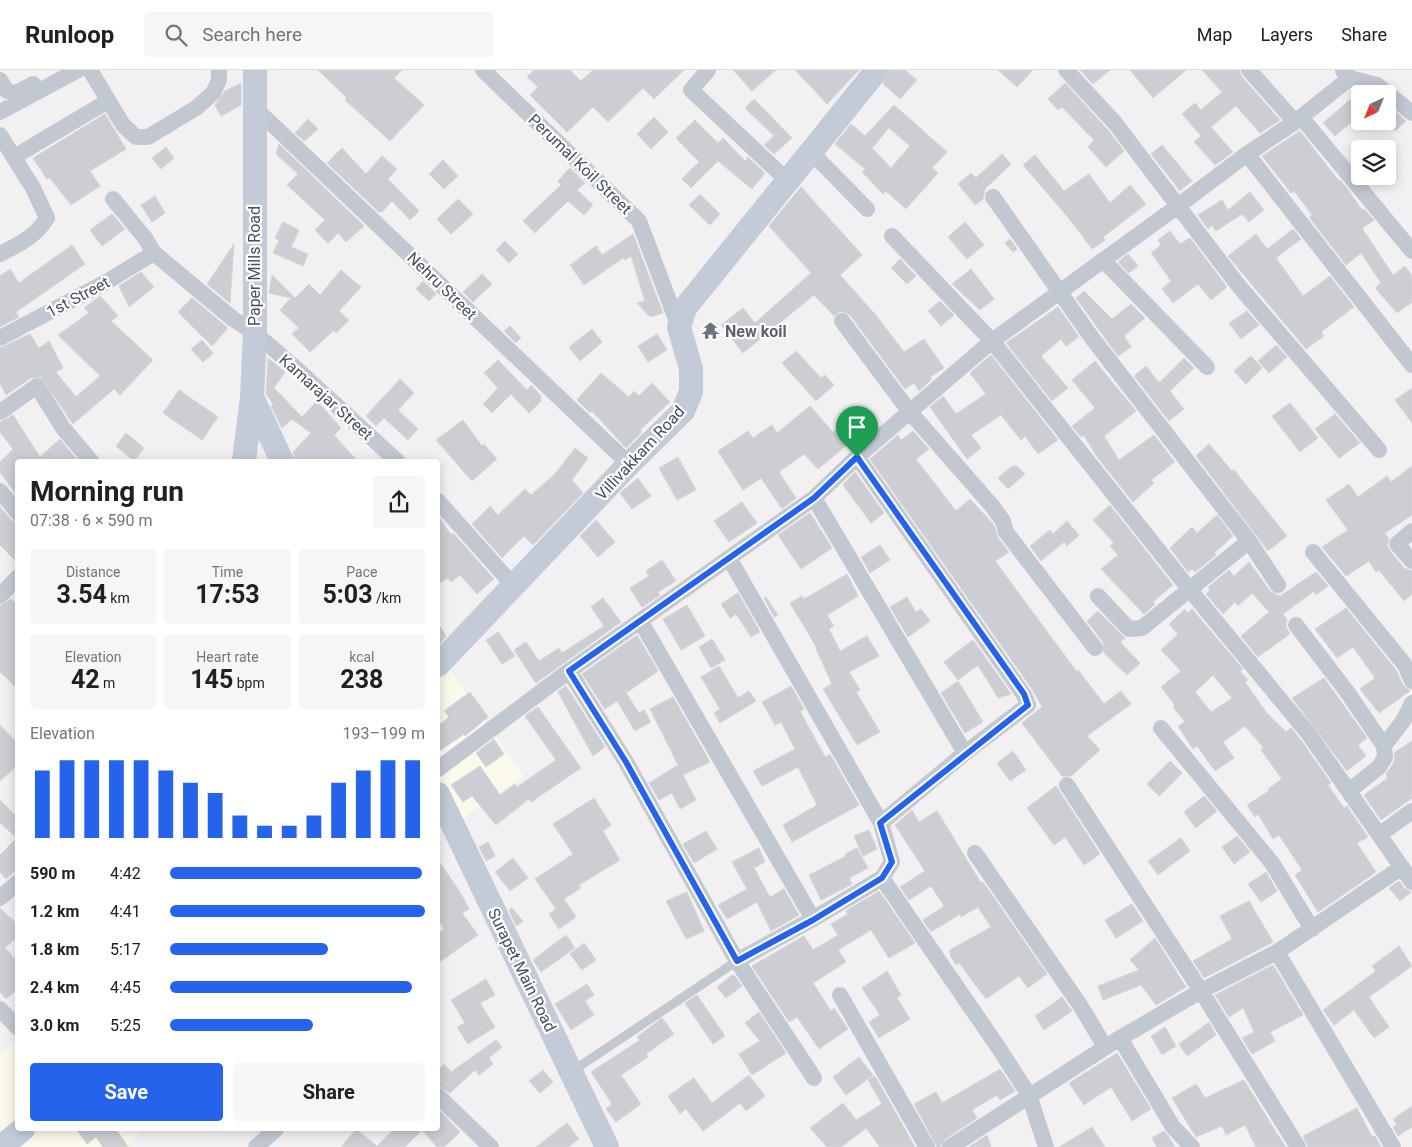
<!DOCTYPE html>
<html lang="en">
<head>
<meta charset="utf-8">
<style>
	body { margin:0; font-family:Roboto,sans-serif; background:#f6f6f6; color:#202124; height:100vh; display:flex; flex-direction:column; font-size:19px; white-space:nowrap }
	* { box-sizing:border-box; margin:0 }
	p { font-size:16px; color:#757577 }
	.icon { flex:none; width:28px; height:28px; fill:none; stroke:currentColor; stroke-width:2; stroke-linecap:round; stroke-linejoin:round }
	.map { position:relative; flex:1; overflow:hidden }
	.sheet { position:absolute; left:15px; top:389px; width:425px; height:672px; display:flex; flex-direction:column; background:#fff; border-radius:5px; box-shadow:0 2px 12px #0003 }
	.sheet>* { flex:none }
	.needle { width:32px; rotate:223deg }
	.buttons { position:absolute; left:1351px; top:15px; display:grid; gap:10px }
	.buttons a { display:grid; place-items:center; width:45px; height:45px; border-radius:5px; background:#fff; box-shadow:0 2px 12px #0003; font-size:25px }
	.pin { position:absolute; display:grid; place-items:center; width:42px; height:42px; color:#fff; margin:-51px -21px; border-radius:50% 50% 50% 0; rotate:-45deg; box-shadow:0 0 5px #0007 }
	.pin .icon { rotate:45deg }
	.round { display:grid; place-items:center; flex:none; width:52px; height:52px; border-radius:5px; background:#f6f6f6 }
	.summary { display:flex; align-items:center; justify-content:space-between; height:85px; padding:0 15px }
	h1 { font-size:28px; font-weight:700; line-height:38px }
	.stats { display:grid; grid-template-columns:repeat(3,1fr); gap:8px; height:85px; padding:5px 15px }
	.stats div { display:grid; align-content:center; border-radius:5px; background:#f6f6f6; text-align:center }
	.stats b { font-size:25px; font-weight:700 }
	.stats small { font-size:14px; font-weight:400 }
	.stats p { font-size:14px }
	.chart { height:140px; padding:10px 15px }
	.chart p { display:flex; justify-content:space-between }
	.chart svg { width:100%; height:90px; margin-top:5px; stroke:#2563eb; stroke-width:6 }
	.action { display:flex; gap:10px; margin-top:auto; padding:10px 15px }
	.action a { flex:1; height:58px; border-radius:5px; background:#2563eb; color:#fff; font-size:20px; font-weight:700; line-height:58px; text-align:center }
	.action a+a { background:#f6f6f6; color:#202124 }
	ul { padding:0 15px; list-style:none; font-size:16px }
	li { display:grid; grid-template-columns:80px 60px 1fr; align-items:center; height:38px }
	li i { height:12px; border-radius:6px; background:#2563eb }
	header { display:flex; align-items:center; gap:30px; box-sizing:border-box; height:70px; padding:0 25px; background:#fff; border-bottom:1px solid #e0e0e0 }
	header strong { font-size:24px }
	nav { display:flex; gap:28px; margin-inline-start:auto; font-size:18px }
	.search { width:350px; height:45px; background:#f6f6f6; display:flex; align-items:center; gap:12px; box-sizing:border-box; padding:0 18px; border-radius:5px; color:#757577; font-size:19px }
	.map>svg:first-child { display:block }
	.commercial { fill:#fbf9ea }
	.building { fill:#cdced4; stroke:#d4d5db; fill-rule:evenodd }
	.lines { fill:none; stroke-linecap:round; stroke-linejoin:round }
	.lane { stroke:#c1c8d1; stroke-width:9 }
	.street { stroke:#c1c8d1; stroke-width:16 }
	.secondary { stroke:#c3cbd8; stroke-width:24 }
	.route-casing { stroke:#fff; stroke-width:10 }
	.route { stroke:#2563eb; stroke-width:6 }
	.labels { text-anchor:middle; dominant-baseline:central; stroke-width:4.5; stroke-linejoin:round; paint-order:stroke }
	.street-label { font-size:16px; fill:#48505c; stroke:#fff }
	.worship-label { font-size:16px; font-weight:bold; fill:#5b616d; stroke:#fff; text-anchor:start }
</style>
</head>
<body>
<header>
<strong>Runloop</strong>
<div class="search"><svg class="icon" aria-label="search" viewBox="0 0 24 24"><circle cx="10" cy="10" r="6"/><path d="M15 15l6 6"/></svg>Search here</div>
<nav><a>Map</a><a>Layers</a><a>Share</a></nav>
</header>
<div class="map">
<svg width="1412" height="1077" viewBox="0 0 1412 1077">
	<rect width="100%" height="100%" fill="#f2f0f0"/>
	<path class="commercial" d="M438 583 524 706 438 765Z
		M17 968 18 1059H143L126 1077H0V985Z"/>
	<path class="building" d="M318 0H402L394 8 424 35 390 71 345 30 347 28Z
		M534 0H570L581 11 593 0H684L654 29 643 18 608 52 593 37 567 62 530 25 538 17 527 7Z
		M733 0H776L752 21Z
		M795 0H859L827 34Z
		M890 0H905L917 10 900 29 883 14Z
		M998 0H1033L1017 17Z
		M1080 0H1110L1093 14Z
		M1130 0H1186L1153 28Z
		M1202 0H1239L1242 7 1280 50 1260 63 1236 36 1211 57 1233 82 1215 95 1194 72 1201 66 1182 44 1195 33 1201 40 1222 22Z
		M241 13V35L221 46 215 35 225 21Z
		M1065 13 1107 59 1124 81 1106 97 1088 77 1094 70 1062 37 1058 40 1048 29Z
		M1353 27 1360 35V45L1335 66 1323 53Z
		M754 29 792 68 774 84 764 75 774 66 745 38Z
		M894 35 947 82 932 98 938 103 906 139 886 121 883 124 862 102 865 99 835 74 851 54 865 66ZM889 58 910 76 891 98 872 78Z
		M1388 36 1406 51 1395 61 1388 52Z
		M105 44 126 79 90 101 100 116 71 135 49 107 47 109 33 88Z
		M654 47 668 62 651 79 637 64Z
		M308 49 318 59 304 71 295 63Z
		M695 50 718 73 723 68 745 91 748 87 765 103 752 119 718 91 691 118 682 109 699 92 676 68Z
		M1300 61 1339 111 1340 110 1346 117 1362 140 1364 139 1374 150 1362 158 1393 205 1405 196 1412 206V232L1397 243 1375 218 1381 213 1361 183 1346 195 1309 147 1312 145 1294 121 1291 123 1262 86Z
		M279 74 364 156 346 172 338 163 328 173 315 160 325 150 287 115 298 104 276 84Z
		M1162 75 1192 111 1180 121 1151 84Z
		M166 77 174 88 161 99 152 88Z
		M342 78 366 104 382 86 397 99 388 109 419 141 410 150 392 131 382 142H379L327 93Z
		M1002 84 1011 94 985 119 983 129 975 135 958 114 971 103 976 108Z
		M1035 85 1064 121 1089 104 1110 133 1130 115 1146 134 1103 167 1105 170 1092 179 1072 152 1023 95Z
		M443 90 458 106 444 119 429 104Z
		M570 98 585 113 577 120 593 135 584 145 568 131 535 163 523 151 561 115 558 111Z
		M801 117 862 185 840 205 875 244 904 282 924 269 944 298 930 307 932 309 919 321 914 313 905 319 850 245 841 241 834 246 814 225 743 283 721 255 743 238 755 253 811 203 769 156Z
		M1250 122 1264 140 1249 152 1242 144 1216 161 1212 155 1208 159 1198 145 1222 130 1228 140Z
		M700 124 720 144 710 155 689 135Z
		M155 126 165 143 152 152 141 135Z
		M458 129 473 144 451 164 437 149Z
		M112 144 125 159 102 176 90 160Z
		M283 152 299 160 291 177 308 184 303 196 273 183 279 170 275 168Z
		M965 152 984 175 967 189 948 167Z
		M1293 159 1301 169 1276 188 1303 226 1330 206 1354 237 1321 262 1324 266 1306 279 1228 186 1256 164 1267 179Z
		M1170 161 1180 174 1190 168 1227 217 1211 230 1198 214 1173 233 1162 219 1171 211 1151 183 1161 175 1158 170Z
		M633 164 663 243 650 247 637 233 645 231 631 186 625 190 623 188 584 215 570 195 596 176 602 185Z
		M1010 169 1017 179 1013 182 1005 173Z
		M505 171 518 184 509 193 496 180Z
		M234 174 230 233 207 214Z
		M72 175 85 194 16 242 19 247 0 257V206L10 199 19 213Z
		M1128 184 1138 196 1129 203 1118 192Z
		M900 189 916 206 907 214 891 198Z
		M971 199 994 229 980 240 952 214Z
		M341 200 361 217 339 241 349 250 336 263 334 260 310 282 292 264 299 258 280 240 291 228 269 223 272 205 295 228 309 214 320 225Z
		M141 202 154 217 129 237 119 216Z
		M482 204 492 214 473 232 463 222Z
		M423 211 436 224 429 231 416 219Z
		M1084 221 1112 249 1131 234 1145 248 1124 266 1131 277 1118 286 1076 228Z
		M100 226 118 246 111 251 153 290 120 325 114 319 73 354 41 307 31 308 6 325 0 313V278L30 264 39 278 49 271 63 298 56 302 76 327 100 306 58 265 89 243 84 238Z
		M192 228 228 258 212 276 178 242Z
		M940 231 954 245 941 256 928 241Z
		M1058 237 1079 267 1066 276 1061 269 1041 286 1068 318 1052 331 1006 273Z
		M1247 241 1259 255 1241 269 1229 253Z
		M510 256 521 268 516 273 504 261Z
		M592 259 602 272 580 291 569 277Z
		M657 264 667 280 648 292 638 276Z
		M202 270 213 283 203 292 191 279Z
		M1276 275 1287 287 1269 303 1258 291Z
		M796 281 821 308 825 305 834 315 816 331 782 293Z
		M991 285 1058 370 1038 384 1025 366 1021 370 1001 345 971 365 981 378 967 389 930 337 943 326 956 344 986 324 970 303Z
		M1251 286 1262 298 1246 314 1234 301Z
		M268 288 285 302 274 318 302 347 317 331 341 358 334 365 357 391H296L293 382 311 363 292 349 282 358 271 336 273 334 266 324Z
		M1184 288 1194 298 1170 321 1184 339 1169 351 1134 306 1146 296 1159 313Z
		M498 290 527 320 531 315 541 326V331L529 343 511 324 492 343 483 334 498 318 484 303Z
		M1095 291 1136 341 1104 366 1119 390 1154 365 1175 392 1151 410 1154 413 1133 432 1098 388 1084 366 1081 367 1072 356 1095 338 1072 310Z
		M601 303 629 327 634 321 639 326 652 313 670 332 640 360 642 362 626 378 592 341 590 343 577 330Z
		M400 309 414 323 398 340 418 359 408 370 384 348 376 356 366 346Z
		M1412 318V353L1395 330Z
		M179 320 218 347 202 370 163 343Z
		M1290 333 1318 368 1300 382 1272 346Z
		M810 336 833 362 863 337 875 352 818 399 804 384 779 402 796 428 782 439 761 408 743 420 718 381 748 361 753 368 772 355 777 363Z
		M1335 344 1360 373 1339 388 1315 359Z
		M13 345 40 387 60 369 78 391H18V427L0 402V392L13 379 0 362V352Z
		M463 350 482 376 484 374 497 389 472 411 436 370Z
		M913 361 929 379 916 389 956 441 970 429 994 455 998 468 1009 482 995 491 1077 602 1078 600 1104 634 1121 621 1131 634 1087 666 1100 680 1071 706H1062L1022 653 1042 637 1032 619 870 389 898 365 901 370Z
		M126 363 144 378 134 391 116 376Z
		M1209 374 1232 401 1234 400 1287 466 1268 481 1196 386Z
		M575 378 588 388 572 410 583 423 533 475 524 466 502 488 472 454 490 436 498 445 525 419 531 425 555 404Z
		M678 387 696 420 677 430 659 398Z
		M1012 396H1017L1025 404 1008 419 998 408Z
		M1412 396V445L1385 463 1389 469 1387 475 1390 481 1404 498 1412 501V524L1404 531 1379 500 1376 502 1369 491 1346 506 1322 477 1348 460 1326 430 1349 414 1358 427 1387 406 1391 412Z
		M855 402 884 443 871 453 843 415Z
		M638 408 651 426 632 439 620 423Z
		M742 432 757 453 729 472 714 451Z
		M1110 435 1173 515 1153 532 1155 534 1144 544 1101 499 1118 485 1110 476 1114 473 1093 450Z
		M0 437 11 450 18 453V493L0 475Z
		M810 443 832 478 801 499 778 465Z
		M1217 445 1233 466 1214 483 1216 485 1195 502 1192 499 1188 502 1170 478 1192 457 1197 463Z
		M438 446 451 465 453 463 494 509 477 524 460 505 451 512 448 508 438 514Z
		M596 450 615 472 598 487 580 466Z
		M1067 451 1079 465 1067 476 1064 472 1041 491 1030 476 1050 460 1053 464Z
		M880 475 890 490 870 503 861 487Z
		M662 490 676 511 658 522 660 525 642 537 630 518 649 506 646 501Z
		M1249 492 1270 521 1280 526 1316 502 1328 516 1316 525 1314 521 1283 544 1287 550 1286 557 1290 564 1258 587 1241 566 1269 542 1252 523 1238 536 1235 532 1223 544 1206 524 1210 520 1208 517 1229 500 1234 506Z
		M847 504 858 526 827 545 834 556 829 559 840 581 867 566 879 586 849 602 860 620 856 622 880 662 857 675 823 619 832 614 816 579 817 578 790 533 802 526 804 529Z
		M738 523 760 562 751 567 736 544 730 548 721 534Z
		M766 527 778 545 774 547 764 528Z
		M907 527 916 542 921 539 930 551 908 567 890 537Z
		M603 528 621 552 536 613 514 580 526 572 539 591 559 578 562 583 604 556 591 537Z
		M11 529 18 536V619L0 602V536Z
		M687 535 705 566 681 580 663 549Z
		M1346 538 1396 600 1403 615 1410 621 1379 643 1360 619 1375 608 1353 577 1337 588 1315 559Z
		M1185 539 1188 543 1192 539 1243 599 1240 601 1248 610 1245 612 1266 642 1286 662 1291 658 1300 669 1331 713 1328 715 1344 738 1347 736 1368 767 1357 773 1376 802 1318 842 1295 805 1302 800 1279 765 1273 769 1258 744 1255 747 1247 735 1269 721 1268 719 1282 709 1261 680 1264 678 1245 656 1223 672 1234 688 1215 701 1197 676 1193 679 1178 656 1185 652 1173 637 1175 635 1161 617 1181 601 1161 580 1178 564 1169 554ZM1213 605 1232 628 1211 642 1195 622Z
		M1098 541 1125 568 1120 572 1140 593 1127 605 1104 583 1103 572 1087 551Z
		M438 553 446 566 438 576Z
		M498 562 515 586 502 594 486 570Z
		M637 565 658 601 626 623 639 643 644 640 651 652 635 661 617 631 605 639 582 604Z
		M712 569 725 590 711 598 699 577Z
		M973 570 1011 624 998 628 978 595 958 610 944 592Z
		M719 596 738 628 749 621 756 631 720 653 714 643 720 639 701 607Z
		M1324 608 1367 668 1358 675 1366 686 1347 701 1292 628Z
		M958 611 983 652 965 663 941 623Z
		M566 616 605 677 593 686 558 622Z
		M791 616 804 639 800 641 825 687 830 684 859 735 792 772 783 755 817 735 798 697 762 716 753 701 795 679 781 652 775 655 762 632Z
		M470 622 488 647 465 666 464 664 438 682V656L449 647 444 641Z
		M673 627 710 692 683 705 696 730 680 739 672 723 659 730 649 713 678 695 650 639Z
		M538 637 581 698 531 732 529 729 496 755 472 726 463 732 451 715 480 696 500 725 515 714 517 717 556 690 525 646Z
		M0 655 18 674V695L0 711Z
		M494 669 504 684 486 697 476 683Z
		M1412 671V728L1381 750 1364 725 1388 708 1386 704 1394 692 1395 682Z
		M1013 681 1026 700 1010 711 997 693Z
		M1170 691 1182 703 1159 726 1147 714Z
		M1056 716 1100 784 1084 795 1065 767 1054 775 1027 738Z
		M1204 726 1217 741 1196 758 1184 742Z
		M594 728 611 755 603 761 620 790 579 815 581 818 564 829 576 847 559 859 549 844 556 839 535 809 573 784 553 754Z
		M0 730 18 748V798L6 809 0 802V785L17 768 0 753Z
		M912 740 919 752 937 741 981 813 983 812 1047 904 1028 918 1019 906 986 929 959 893 956 895 950 885V880L991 857 978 837 961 847 960 844 931 862 923 850 944 836 931 816 909 830 900 817 925 801 895 755Z
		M869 760 877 779 863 786 854 766Z
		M706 761 717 779 694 793 683 774Z
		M1237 766 1250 782 1234 794 1222 777Z
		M1181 768 1190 781 1158 805 1148 791Z
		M488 772 495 786 486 791 479 777Z
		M759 778 765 792 754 798 770 827 784 819 799 845 771 861 757 832 727 849 718 835 747 819 732 792Z
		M857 778 868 798 849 808 852 814 821 830 809 805 846 786 845 784Z
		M513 788 528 808 510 821 495 802Z
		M438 790 460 822 469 839 462 843 478 865 438 893V863L444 859 438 849Z
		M1266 802 1277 821 1261 832 1248 814Z
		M1399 811 1404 818 1411 822 1400 831 1389 818Z
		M879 821 915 873 889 888 871 860 838 880 846 892 813 913 831 941 834 938 848 959 819 979 797 947 789 952 752 896 804 866 813 880 838 865 831 854 848 844 846 841Z
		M687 822 704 861 686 869 666 831Z
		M1249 831 1273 872 1204 908 1193 891 1232 869 1220 846Z
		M1132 834 1143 851 1116 868 1105 850Z
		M0 838 18 855V866L5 878 18 892V919L6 929 0 922Z
		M512 838 523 851 516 856 509 840Z
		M566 865 575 878 541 902 533 890Z
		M1155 868 1186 917 1156 935 1141 915 1103 930 1098 916 1139 900 1130 890Z
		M584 873 596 890 582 900 570 884Z
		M1399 876 1412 896 1369 927 1389 957 1374 968 1354 940 1334 955 1323 940 1376 901 1372 896Z
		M1273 895 1303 945 1270 962 1275 971 1252 984 1242 968 1254 962 1243 938 1229 947 1215 925Z
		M887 901 901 925 897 928 910 949 879 968 869 952 880 945 862 918Z
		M732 905 735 906 742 916 726 928 717 917Z
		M486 909 495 925 480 933 495 957 468 974 457 957 465 953 451 930Z
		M587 914 594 925 585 931 594 945 571 960 555 934Z
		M697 925 725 966 713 974 685 933Z
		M1062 927 1072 941 1044 960 1035 946Z
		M759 942 786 983 752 1005 739 984 760 971 745 953Z
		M662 948 674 964 646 984 648 987 621 1005 641 1034 616 1052 606 1039 612 1034 591 1002 640 970 637 967Z
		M1209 952 1216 965 1187 986 1179 974Z
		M1165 957 1176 976 1162 985 1151 966Z
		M496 970 502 977 489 988 493 994 479 1005 475 1000 450 1023 438 1016V1000L444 994 451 1002Z
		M1117 983 1151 1039 1132 1051 1111 1017 1084 1035 1069 1013Z
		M859 987 873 1005 846 1025 833 1007Z
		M1000 999 1015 1021 1000 1030 997 1025 972 1040 977 1048 945 1069 940 1077H937L914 1034 936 1022 942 1033Z
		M543 1000 553 1012 540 1023 529 1011Z
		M749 1005 765 1026 746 1041 740 1033 703 1061 686 1039 680 1044 668 1026 694 1008 712 1033Z
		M875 1006 915 1077H880L866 1058 841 1077H827L810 1058 843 1033 856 1050 882 1034 868 1010Z
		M1244 1010 1276 1062 1286 1077H1256L1245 1055 1226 1065 1222 1056 1196 1067 1172 1028 1196 1014 1205 1028Z
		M1412 1036V1057L1398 1066 1393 1057 1397 1055 1393 1049Z
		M1357 1038 1372 1067 1375 1066 1381 1077H1308L1303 1066Z
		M438 1039 460 1062 444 1077H437L422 1060 405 1077H341L356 1059 377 1076 394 1059H438Z
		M567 1053 579 1069 568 1077H536Z
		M1092 1057 1105 1077H1059Z
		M76 1059H116L128 1077H103L96 1067 87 1074Z
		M1164 1061 1169 1067 1175 1077H1157L1152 1068Z
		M987 1065 991 1077H969Z"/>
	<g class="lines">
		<path class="lane" d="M571 1002 737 891"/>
		<path class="street" d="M90 0 123 55 136 67H148L196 38 213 23 219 10V0
			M483 0 639 151 679 257
			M708 0 691 20 788 111
			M1066 0 1115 53 1238 215 1379 380
			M1249 0 1295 52
			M1343 1 1350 8 1377 15 1412 43
			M0 10 7 21 16 23 33 14
			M255 38 629 394
			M0 42 78 0
			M1301 47 1412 181
			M0 65 33 118 47 148C35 167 20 174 0 184
			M811 82 867 139
			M1247 84 1412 295
			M14 87 108 31
			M993 127 1092 268 1249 471 1278 515
			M113 129 145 168 154 183 233 249 255 263 291 294 397 391
			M892 166 992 271 1190 520 1308 663 1412 812
			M1103 190 1207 297
			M842 251 909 341 993 437 1003 451 1006 462 1095 578
			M0 268 108 211 154 183
			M0 342 37 316 63 358 91 391
			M0 421 18 443
			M814 428 965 683 1028 635 1024 625 857 387
			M438 431 513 515
			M1412 461 1397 474 1412 491
			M1313 482 1405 595 1412 611
			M729 488 881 753 892 792 882 808 998 977 1029 1025 1046 1077
			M0 526 18 507
			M1098 526 1129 559 1142 558 1249 471
			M641 552 813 849
			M1296 555 1348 623 1384 676 1385 687 1379 697 1349 721
			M569 601 626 692 737 891 814 1008
			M1161 658 1272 793 1312 859
			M1384 676 1403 651 1412 633
			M438 699 569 601 814 428 857 387 992 271 1178 136 1247 84 1295 52 1350 8
			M1067 715 1201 921 1298 1077
			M881 753 965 683
			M1379 765 1412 741
			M975 783 1080 935 1105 977
			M0 828 18 812
			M1277 882 1393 1077
			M737 891 813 849 882 808
			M840 925 927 1077
			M0 939 18 958
			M1120 968 1173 1057 1192 1077
			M438 1026 491 1077
			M256 1077 276 1059
			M950 1077 1120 968 1201 921 1277 882 1402 797"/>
		<path class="secondary" d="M252 327 282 391
			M244 391 252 327 255 263V0
			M438 595 629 394 683 341 691 322V299L679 257 685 238 877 0
			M438 724 607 1077
			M1 1077 23 1059"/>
	</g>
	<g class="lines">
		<defs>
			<path id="route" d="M857 387 1024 624 1028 635 880 753 892 792 882 808 813 850 737 891 626 692 569 601 814 428Z"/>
		</defs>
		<use href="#route" class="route-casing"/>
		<use href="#route" class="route"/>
	</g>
	<defs>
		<symbol id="temple-bare" viewBox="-9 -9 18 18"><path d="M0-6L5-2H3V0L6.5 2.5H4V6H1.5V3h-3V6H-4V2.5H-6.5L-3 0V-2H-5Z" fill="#6b7280" stroke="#fff" stroke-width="2.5" paint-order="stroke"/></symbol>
	</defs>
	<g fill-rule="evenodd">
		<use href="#temple-bare" x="698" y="248" width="25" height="25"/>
	</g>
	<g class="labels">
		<g class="street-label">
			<text transform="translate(580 94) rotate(44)">Perumal Koil Street</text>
			<text transform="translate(254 196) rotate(-90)">Paper Mills Road</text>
			<text transform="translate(442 216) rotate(44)">Nehru Street</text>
			<text transform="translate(78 227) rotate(-28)">1st Street</text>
			<text transform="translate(326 327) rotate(42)">Kamarajar Street</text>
			<text transform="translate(640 383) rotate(-47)">Villivakkam Road</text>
			<text transform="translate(522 900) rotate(64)">Surapet Main Road</text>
		</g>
		<g class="worship-label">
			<text x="725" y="261">New koil</text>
		</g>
	</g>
</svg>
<div class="buttons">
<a><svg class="needle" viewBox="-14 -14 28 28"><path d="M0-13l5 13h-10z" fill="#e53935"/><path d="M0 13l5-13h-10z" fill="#757577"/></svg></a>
<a><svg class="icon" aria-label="layers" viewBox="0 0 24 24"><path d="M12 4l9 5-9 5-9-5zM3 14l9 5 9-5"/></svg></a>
</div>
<div class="pin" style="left:857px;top:387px;background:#1e9e55"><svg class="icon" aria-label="arrive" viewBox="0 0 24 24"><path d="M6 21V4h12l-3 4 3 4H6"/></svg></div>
<section class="sheet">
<div class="summary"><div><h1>Morning run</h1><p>07:38 · 6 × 590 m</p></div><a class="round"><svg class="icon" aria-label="share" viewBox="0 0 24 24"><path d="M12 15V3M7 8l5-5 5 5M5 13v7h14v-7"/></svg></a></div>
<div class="stats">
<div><p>Distance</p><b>3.54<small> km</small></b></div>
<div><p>Time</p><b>17:53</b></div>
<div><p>Pace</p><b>5:03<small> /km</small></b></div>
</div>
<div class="stats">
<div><p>Elevation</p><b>42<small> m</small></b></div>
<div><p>Heart rate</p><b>145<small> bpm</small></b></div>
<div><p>kcal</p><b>238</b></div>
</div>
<div class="chart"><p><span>Elevation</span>193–199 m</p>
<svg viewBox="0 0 160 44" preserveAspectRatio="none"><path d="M5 44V11M15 44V6M25 44V6M35 44V6M45 44V6M55 44V11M65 44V17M75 44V22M85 44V33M95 44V38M105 44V38M115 44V33M125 44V17M135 44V11M145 44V6M155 44V6"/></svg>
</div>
<ul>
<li><b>590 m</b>4:42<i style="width:99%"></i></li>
<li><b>1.2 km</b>4:41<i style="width:100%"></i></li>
<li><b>1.8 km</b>5:17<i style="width:62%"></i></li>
<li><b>2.4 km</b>4:45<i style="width:95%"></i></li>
<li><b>3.0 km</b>5:25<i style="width:56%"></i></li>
</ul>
<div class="action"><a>Save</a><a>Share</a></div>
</section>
</div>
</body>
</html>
